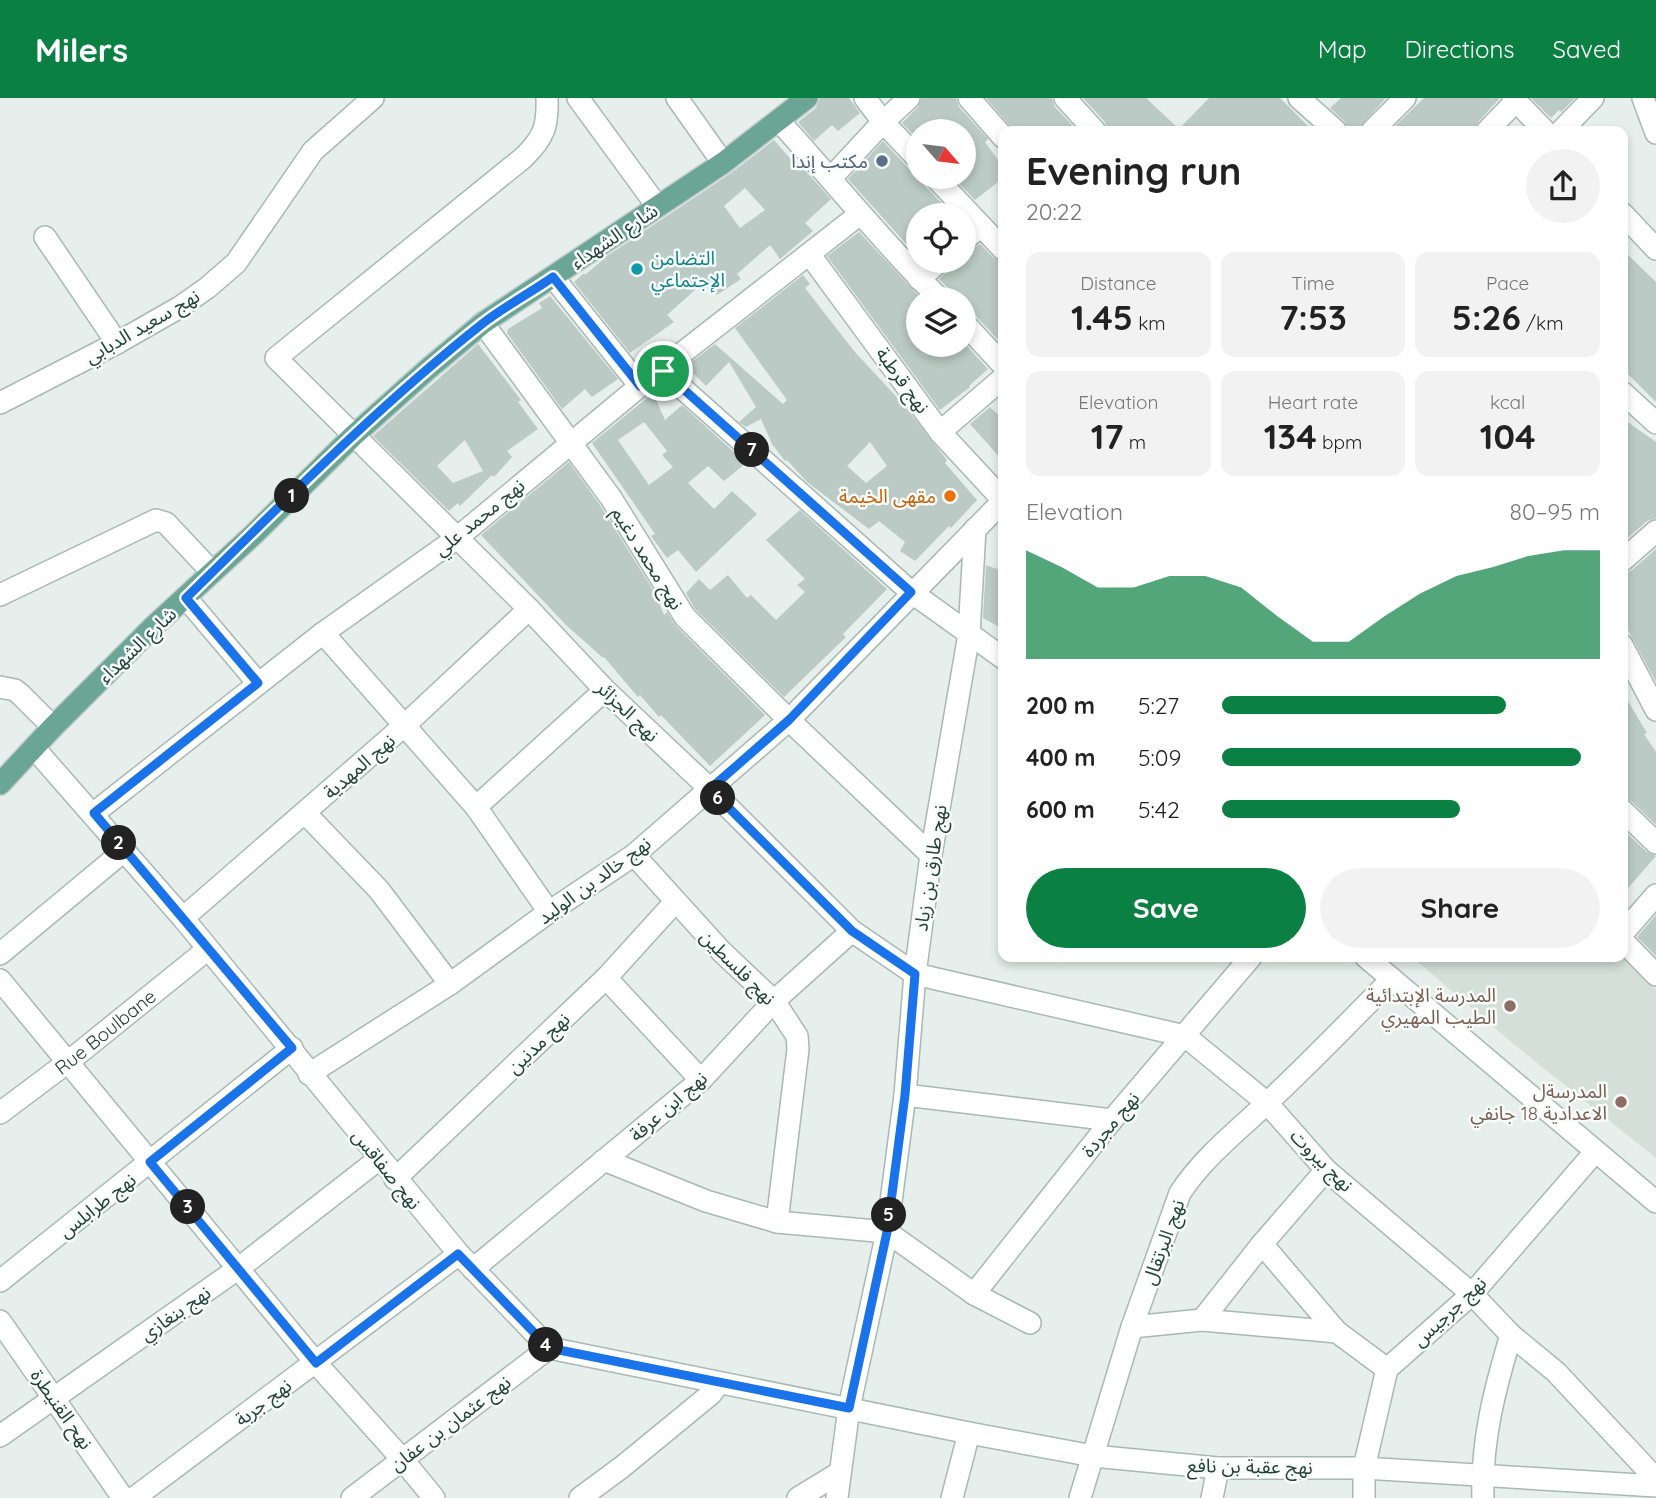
<!DOCTYPE html>
<html lang="en">
<head>
<meta charset="utf-8">
<style>
	body { margin:0; font-family:Quicksand,"Noto Sans Arabic",sans-serif; background:#f2f2f2; color:#222; height:100vh; display:flex; flex-direction:column; font-size:26px; white-space:nowrap }
	* { box-sizing:border-box; margin:0 }
	p { font-size:23px; color:#767676 }
	.icon { flex:none; width:38px; height:38px; fill:none; stroke:currentColor; stroke-width:2; stroke-linecap:round; stroke-linejoin:round }
	.map { position:relative; flex:1; overflow:hidden }
	.details { position:absolute; left:998px; top:28px; width:630px; height:836px; display:flex; flex-direction:column; background:#fff; border-radius:14px; box-shadow:0 4px 10px #0003 }
	.details>* { flex:none }
	.needle { width:46px; rotate:118deg }
	.fabs { position:absolute; left:906px; top:21px; display:grid; gap:14px }
	.fabs a { display:grid; place-items:center; width:70px; height:70px; border-radius:50%; background:#fff; box-shadow:0 4px 10px #0003; font-size:35px }
	.pin { position:absolute; display:grid; place-items:center; width:60px; height:60px; color:#fff; margin:-30px; border:4px solid #fff; border-radius:50%; box-shadow:0 2px 7px #0007 }
	.km { position:absolute; width:35px; height:35px; margin:-18px; border-radius:50%; background:#222; color:#fff; font-size:19px; line-height:35px; text-align:center }
	.round { display:grid; place-items:center; flex:none; width:74px; height:74px; border-radius:37px; background:#f2f2f2 }
	.summary { display:flex; align-items:center; justify-content:space-between; height:119px; padding:0 28px }
	h1 { font-size:38px; font-weight:700; line-height:52px }
	.stats { display:grid; grid-template-columns:repeat(3,1fr); gap:10px; height:119px; padding:7px 28px }
	.stats div { display:grid; align-content:center; border-radius:14px; background:#f2f2f2; text-align:center }
	.stats b { font-size:35px; font-weight:700 }
	.stats small { font-size:19px; font-weight:400 }
	.stats p { font-size:19px }
	.chart { height:196px; padding:14px 28px }
	.chart p { display:flex; justify-content:space-between }
	.chart svg { width:100%; height:126px; margin-top:7px; fill:#0b8043; opacity:.7 }
	.primary-button { display:flex; gap:14px; margin-top:auto; padding:14px 28px }
	.primary-button a { flex:1; height:80px; border-radius:42px; background:#0b8043; color:#fff; font-size:28px; font-weight:700; line-height:80px; text-align:center }
	.primary-button a+a { background:#f2f2f2; color:#222 }
	ul { padding:0 28px; list-style:none; font-size:23px }
	li { display:grid; grid-template-columns:112px 84px 1fr; align-items:center; height:52px }
	li i { height:18px; border-radius:9px; background:#0b8043 }
	header { display:flex; align-items:center; gap:42px; box-sizing:border-box; height:98px; padding:0 35px; background:#0b8043; color:#fff }
	header strong { font-size:33px }
	nav { display:flex; gap:38px; margin-inline-start:auto; font-size:24px }
	.map>svg:first-child { display:block }
	.built { fill:#d4dfda }
	.building { fill:#bbcac4; fill-rule:evenodd }
	.lines { fill:none; stroke-linecap:round; stroke-linejoin:round }
	.minor-casing { stroke:#a8b8b2; stroke-width:24 }
	.major-casing { stroke:#c2cac8; stroke-width:24 }
	.minor { stroke:#fff; stroke-width:21 }
	.major { stroke:#6aa596; stroke-width:21 }
	.route-casing { stroke:#fff; stroke-width:14 }
	.route { stroke:#1a73e8; stroke-width:9 }
	.service-dot { fill:#5c6f8a; stroke:#f7fbf9; stroke-width:2.5 }
	.culture-dot { fill:#0f9aa8; stroke:#f7fbf9; stroke-width:2.5 }
	.food-dot { fill:#e8710a; stroke:#f7fbf9; stroke-width:2.5 }
	.education-dot { fill:#8d6e63; stroke:#f7fbf9; stroke-width:2.5 }
	.labels { text-anchor:middle; dominant-baseline:central; stroke-width:5; stroke-linejoin:round; paint-order:stroke }
	.service-label { font-size:19px; fill:#4e5e75; stroke:#f7fbf9; text-anchor:end }
	.street-label { font-size:19px; fill:#24423a; stroke:#f7fbf9 }
	.culture-label { font-size:19px; fill:#0d838f; stroke:#f7fbf9; text-anchor:start }
	.food-label { font-size:19px; fill:#c56008; stroke:#f7fbf9; text-anchor:end }
	.education-label { font-size:19px; fill:#785e54; stroke:#f7fbf9; text-anchor:end }
</style>
</head>
<body>
<header>
<strong>Milers</strong>
<nav><a>Map</a><a>Directions</a><a>Saved</a></nav>
</header>
<div class="map">
<svg width="1656" height="1400" viewBox="0 0 1656 1400">
	<rect width="100%" height="100%" fill="#e6efeb"/>
	<path class="built" d="M1412 859H1622L1656 892V1060L1516 948Z"/>
	<path class="building" d="M820 0H849L860 15 838 33 832 27 814 43 798 24 816 10Z
		M922 0H956L959 9 988 41 985 44 1003 69V80L975 102 953 79H964V33H919V43L902 25 918 9Z
		M986 0H1052L1055 9 1072 27 1065 33H1014Z
		M1083 0H1146L1179 31 1209 0H1280L1313 33H1108L1105 24Z
		M1341 0H1386L1356 33H1349L1345 24 1330 10Z
		M1424 0H1500L1478 24 1474 33H1390Z
		M1531 0H1575L1561 14 1559 12 1551 20Z
		M774 42 801 73 803 70 831 101 805 125 813 133 780 161 770 147 737 176 741 181 717 197 705 183 667 217 674 224 630 255 574 184 584 175 585 177 607 158 731 75ZM745 90 765 112 740 130 724 108Z
		M883 43 909 71 919 75V79H922L925 88 953 117H919V160L848 81Z
		M859 134 922 201H919V247H964V245L988 271 969 288 970 289 940 312 827 158Z
		M980 146 994 160 1003 164V247L974 216 964 212V201H953L950 192 939 181 949 172 953 163H964V155Z
		M1622 151 1656 184V304L1622 270Z
		M803 177 810 186 805 190 854 253 904 307 947 362 945 365 977 402 951 430 949 428 915 463 900 453 905 444 879 423 869 431 807 384 787 362 785 363 772 346 761 321 746 329 739 324 756 309 729 264 706 288 686 268 715 246 783 306 787 302 735 230ZM870 344 887 368 866 385 847 368Z
		M550 198 618 281 592 299 585 291 562 311 507 235 508 231 542 210 539 205Z
		M478 246 521 302 518 304 538 331 507 353 512 359 494 379 492 377 460 408 458 405 449 413 373 338ZM465 342 483 373 453 385 437 368Z
		M653 295 665 322 682 307 746 365 724 383 708 368 688 385 714 411 732 393 757 416 696 474 678 452 667 460 651 438 655 436 592 345ZM644 324 667 353 662 357 673 369 649 387 618 342Z
		M990 309 1003 321V363L970 326Z
		M1622 320 1656 344V420L1647 423 1622 445Z
		M569 364 600 407 655 495 664 517 667 514 676 528 765 617 710 668 661 617 659 619 640 597 638 599 604 559 603 560 565 526 481 437Z
		M800 412 887 491 843 536 846 539 784 599 695 511 686 495 699 481 710 492 728 477 747 500 751 497 776 522 805 494 797 487 805 481 766 442Z
		M1656 451V584L1622 521V476L1631 473Z
		M986 467 1003 473V531L983 520Z
		M1622 593 1647 635 1644 636 1656 654V727L1631 703 1622 699Z
		M1622 731 1647 754 1656 758 1622 797Z
		M1656 817V858L1637 839Z"/>
	<g class="lines">
		<defs>
			<g id="minor">
				<path d="M547 0C548 28 544 40 523 60L276 260 529 511 605 592 710 691 852 833 915 876 1185 938 1267 1005 1326 1072 1472 1196 1511 1237 1556 1274 1656 1381"/>
				<path d="M578 0 657 108"/>
				<path d="M677 0 723 65"/>
				<path d="M865 0 883 24 919 62"/>
				<path d="M969 0 1003 39"/>
				<path d="M1065 0 1095 33"/>
				<path d="M1299 0 1336 33"/>
				<path d="M1513 0 1545 33"/>
				<path d="M1643 0 1656 35"/>
				<path d="M779 23C833 82 883 145 940 201"/>
				<path d="M1372 33 1405 0"/>
				<path d="M1487 33 1516 3"/>
				<path d="M1561 33 1593 0"/>
				<path d="M935 79 1003 151"/>
				<path d="M831 80 883 24 909 0"/>
				<path d="M1622 115 1656 151"/>
				<path d="M45 139 117 245"/>
				<path d="M964 142 981 128"/>
				<path d="M810 157 940 334 1003 402"/>
				<path d="M553 179 640 288"/>
				<path d="M919 181 940 163"/>
				<path d="M483 225 611 400 685 519 789 622 931 757"/>
				<path d="M964 225 1003 267"/>
				<path d="M663 273 911 494 1003 560"/>
				<path d="M1622 294 1656 325"/>
				<path d="M0 305 117 245 180 209 207 190 236 165 313 53 373 0"/>
				<path d="M940 334 1003 280"/>
				<path d="M1622 463 1656 433"/>
				<path d="M0 497 156 422 166 425 211 473"/>
				<path d="M186 500 258 585"/>
				<path d="M323 535 476 709 549 814"/>
				<path d="M1622 547 1656 612"/>
				<path d="M0 589 15 592 21 597 53 629"/>
				<path d="M35 651 183 820 459 1156 549 1250 969 1335 1093 1358 1218 1370H1364L1656 1388"/>
				<path d="M476 709 605 592"/>
				<path d="M1622 712 1656 745"/>
				<path d="M94 715 323 535 457 440 640 288 860 116"/>
				<path d="M305 715 379 792 450 886"/>
				<path d="M634 757 722 854 774 903 797 938 798 951 777 1124"/>
				<path d="M183 820 405 627 529 511"/>
				<path d="M1622 836 1656 797"/>
				<path d="M1622 842 1656 877"/>
				<path d="M0 856 125 752"/>
				<path d="M1366 859 1656 1104"/>
				<path d="M606 880 701 982"/>
				<path d="M0 882 316 1265 402 1361 434 1400"/>
				<path d="M309 976 450 886 549 814 634 757 789 622 1003 403"/>
				<path d="M905 997 1112 1022"/>
				<path id="s1" d="M0 1015 68 964 208 851"/>
				<path d="M604 1062 706 1103 777 1124 887 1134 974 1196 1112 1022 1251 859"/>
				<path d="M395 1081 606 880 675 804"/>
				<path d="M1262 1146 1337 1234 1387 1271"/>
				<path d="M473 1171 701 982 774 903 852 833"/>
				<path d="M0 1183 292 950"/>
				<path d="M974 1196 1030 1225"/>
				<path d="M1202 1222 1262 1146 1326 1072"/>
				<path d="M0 1223 123 1400"/>
				<path d="M1132 1229 1202 1222 1337 1234"/>
				<path d="M0 1338 239 1170 379 1061"/>
				<path d="M134 1400 459 1156"/>
				<path d="M352 1400 549 1250"/>
				<path d="M580 1400 622 1369 711 1296 719 1285"/>
				<path d="M798 1400 839 1375"/>
				<path d="M837 1400 849 1310 887 1134 905 997 915 876 931 757 969 536 975 431"/>
				<path d="M952 1400 969 1335"/>
				<path d="M1080 1400 1132 1229 1180 1095C1203 1060 1235 1035 1266 1006 1309 966 1350 923 1392 881"/>
				<path d="M1212 1400 1218 1370"/>
				<path d="M1364 1400V1370L1387 1271 1472 1196 1595 1054"/>
				<path d="M1483 1400C1481 1343 1495 1290 1511 1237"/>
			</g>
			<path id="major" d="M0 686 53 629 154 528 254 436 353 338 428 271 483 225 723 65 807 0"/>
		</defs>
		<use href="#minor" class="minor-casing"/>
		<use href="#major" class="major-casing"/>
		<use href="#minor" class="minor"/>
		<use href="#major" class="major"/>
	</g>
	<g class="lines">
		<defs>
			<path id="route" d="M553 179 640 288 663 273 911 494 789 622 710 691 852 833 915 876 905 997 887 1134 849 1310 549 1250 458 1156 316 1265 150 1064 292 950 94 715 258 585 186 500C282 406 377 309 482 226 504 209 530 195 553 179Z"/>
		</defs>
		<use href="#route" class="route-casing"/>
		<use href="#route" class="route"/>
	</g>
	<circle class="service-dot" cx="882" cy="63" r="7"/>
	<circle class="culture-dot" cx="637" cy="171" r="7"/>
	<circle class="food-dot" cx="950" cy="398" r="7"/>
	<g class="education-dot">
		<circle cx="1510" cy="908" r="7"/>
		<circle cx="1621" cy="1004" r="7"/>
	</g>
	<g class="labels">
		<g class="service-label">
			<text x="868" y="63">مكتب إندا</text>
		</g>
		<g class="street-label">
			<text transform="translate(614 138) rotate(-34)">شارع الشهداء</text>
			<text transform="translate(142 228) rotate(-30)">نهج سعيد الدبابي</text>
			<text transform="translate(903 282) rotate(54)">نهج قرطبة</text>
			<text transform="translate(479 419) rotate(-39)">نهج محمد علي</text>
			<text transform="translate(648 460) rotate(58)">نهج محمد دغيم</text>
			<text transform="translate(137 547) rotate(-44)">شارع الشهداء</text>
			<text transform="translate(628 613) rotate(44)">نهج الجزائر</text>
			<text transform="translate(359 668) rotate(-41)">نهج المهدية</text>
			<text transform="translate(930 770) rotate(-81)">نهج طارق بن زياد</text>
			<text transform="translate(594 782) rotate(-36)">نهج خالد بن الوليد</text>
			<text transform="translate(738 869) rotate(45)">نهج فلسطين</text>
			<text stroke="none"><textPath href="#s1" startOffset="133">Rue Boulbane</textPath></text>
			<text transform="translate(538 945) rotate(-44)">نهج مدنين</text>
			<text transform="translate(668 1008) rotate(-41)">نهج ابن عرفة</text>
			<text transform="translate(1110 1026) rotate(-50)">نهج مجردة</text>
			<text transform="translate(1322 1062) rotate(45)">نهج بيروت</text>
			<text transform="translate(387 1071) rotate(51)">نهج صفاقس</text>
			<text transform="translate(97 1107) rotate(-38)">نهج طرابلس</text>
			<text transform="translate(1163 1144) rotate(-70)">نهج البرتقال</text>
			<text transform="translate(1449 1213) rotate(-43)">نهج جرجيس</text>
			<text transform="translate(175 1215) rotate(-35)">نهج بنغازي</text>
			<text transform="translate(263 1304) rotate(-37)">نهج جربة</text>
			<text transform="translate(62 1311) rotate(55)">نهح القنيطرة</text>
			<text transform="translate(450 1325) rotate(-37)">نهج عثمان بن عفان</text>
			<text transform="translate(1250 1368) rotate(1)">نهج عقبة بن نافع</text>
		</g>
		<g class="culture-label">
			<text x="651" y="160">التضامن<tspan x="651" dy="22">الإجتماعي</tspan></text>
		</g>
		<g class="food-label">
			<text x="936" y="398">مقهى الخيمة</text>
		</g>
		<g class="education-label">
			<text x="1496" y="897">المدرسة الإبتدائية<tspan x="1496" dy="22">الطيب المهيري</tspan></text>
			<text x="1607" y="993">المدرسةل<tspan x="1607" dy="22">الاعدادية 18 جانفي</tspan></text>
		</g>
	</g>
</svg>
<div class="fabs">
<a><svg class="needle" viewBox="-14 -14 28 28"><path d="M0-13l5 13h-10z" fill="#e53935"/><path d="M0 13l5-13h-10z" fill="#767676"/></svg></a>
<a><svg class="icon" aria-label="locate" viewBox="0 0 24 24"><circle cx="12" cy="12" r="6"/><path d="M12 2v4M12 18v4M2 12h4M18 12h4"/></svg></a>
<a><svg class="icon" aria-label="layers" viewBox="0 0 24 24"><path d="M12 4l9 5-9 5-9-5zM3 14l9 5 9-5"/></svg></a>
</div>
<div class="pin" style="left:663px;top:273px;background:#1e9e55"><svg class="icon" aria-label="arrive" viewBox="0 0 24 24"><path d="M6 21V4h12l-3 4 3 4H6"/></svg></div>
<b class="km" style="left:292px;top:398px">1</b>
<b class="km" style="left:119px;top:745px">2</b>
<b class="km" style="left:188px;top:1109px">3</b>
<b class="km" style="left:546px;top:1247px">4</b>
<b class="km" style="left:889px;top:1117px">5</b>
<b class="km" style="left:718px;top:700px">6</b>
<b class="km" style="left:752px;top:352px">7</b>
<section class="details">
<div class="summary"><div><h1>Evening run</h1><p>20:22</p></div><a class="round"><svg class="icon" aria-label="share" viewBox="0 0 24 24"><path d="M12 15V3M7 8l5-5 5 5M5 13v7h14v-7"/></svg></a></div>
<div class="stats">
<div><p>Distance</p><b>1.45<small> km</small></b></div>
<div><p>Time</p><b>7:53</b></div>
<div><p>Pace</p><b>5:26<small> /km</small></b></div>
</div>
<div class="stats">
<div><p>Elevation</p><b>17<small> m</small></b></div>
<div><p>Heart rate</p><b>134<small> bpm</small></b></div>
<div><p>kcal</p><b>104</b></div>
</div>
<div class="chart"><p><span>Elevation</span>80–95 m</p>
<svg viewBox="0 0 160 44" preserveAspectRatio="none"><path d="M0 44V6L10 12L20 19L30 19L40 15L50 15L60 19L70 29L80 38L90 38L100 29L110 21L120 15L130 12L140 8L150 6L160 6V44z"/></svg>
</div>
<ul>
<li><b>200 m</b>5:27<i style="width:75%"></i></li>
<li><b>400 m</b>5:09<i style="width:95%"></i></li>
<li><b>600 m</b>5:42<i style="width:63%"></i></li>
</ul>
<div class="primary-button"><a>Save</a><a>Share</a></div>
</section>
</div>
</body>
</html>
